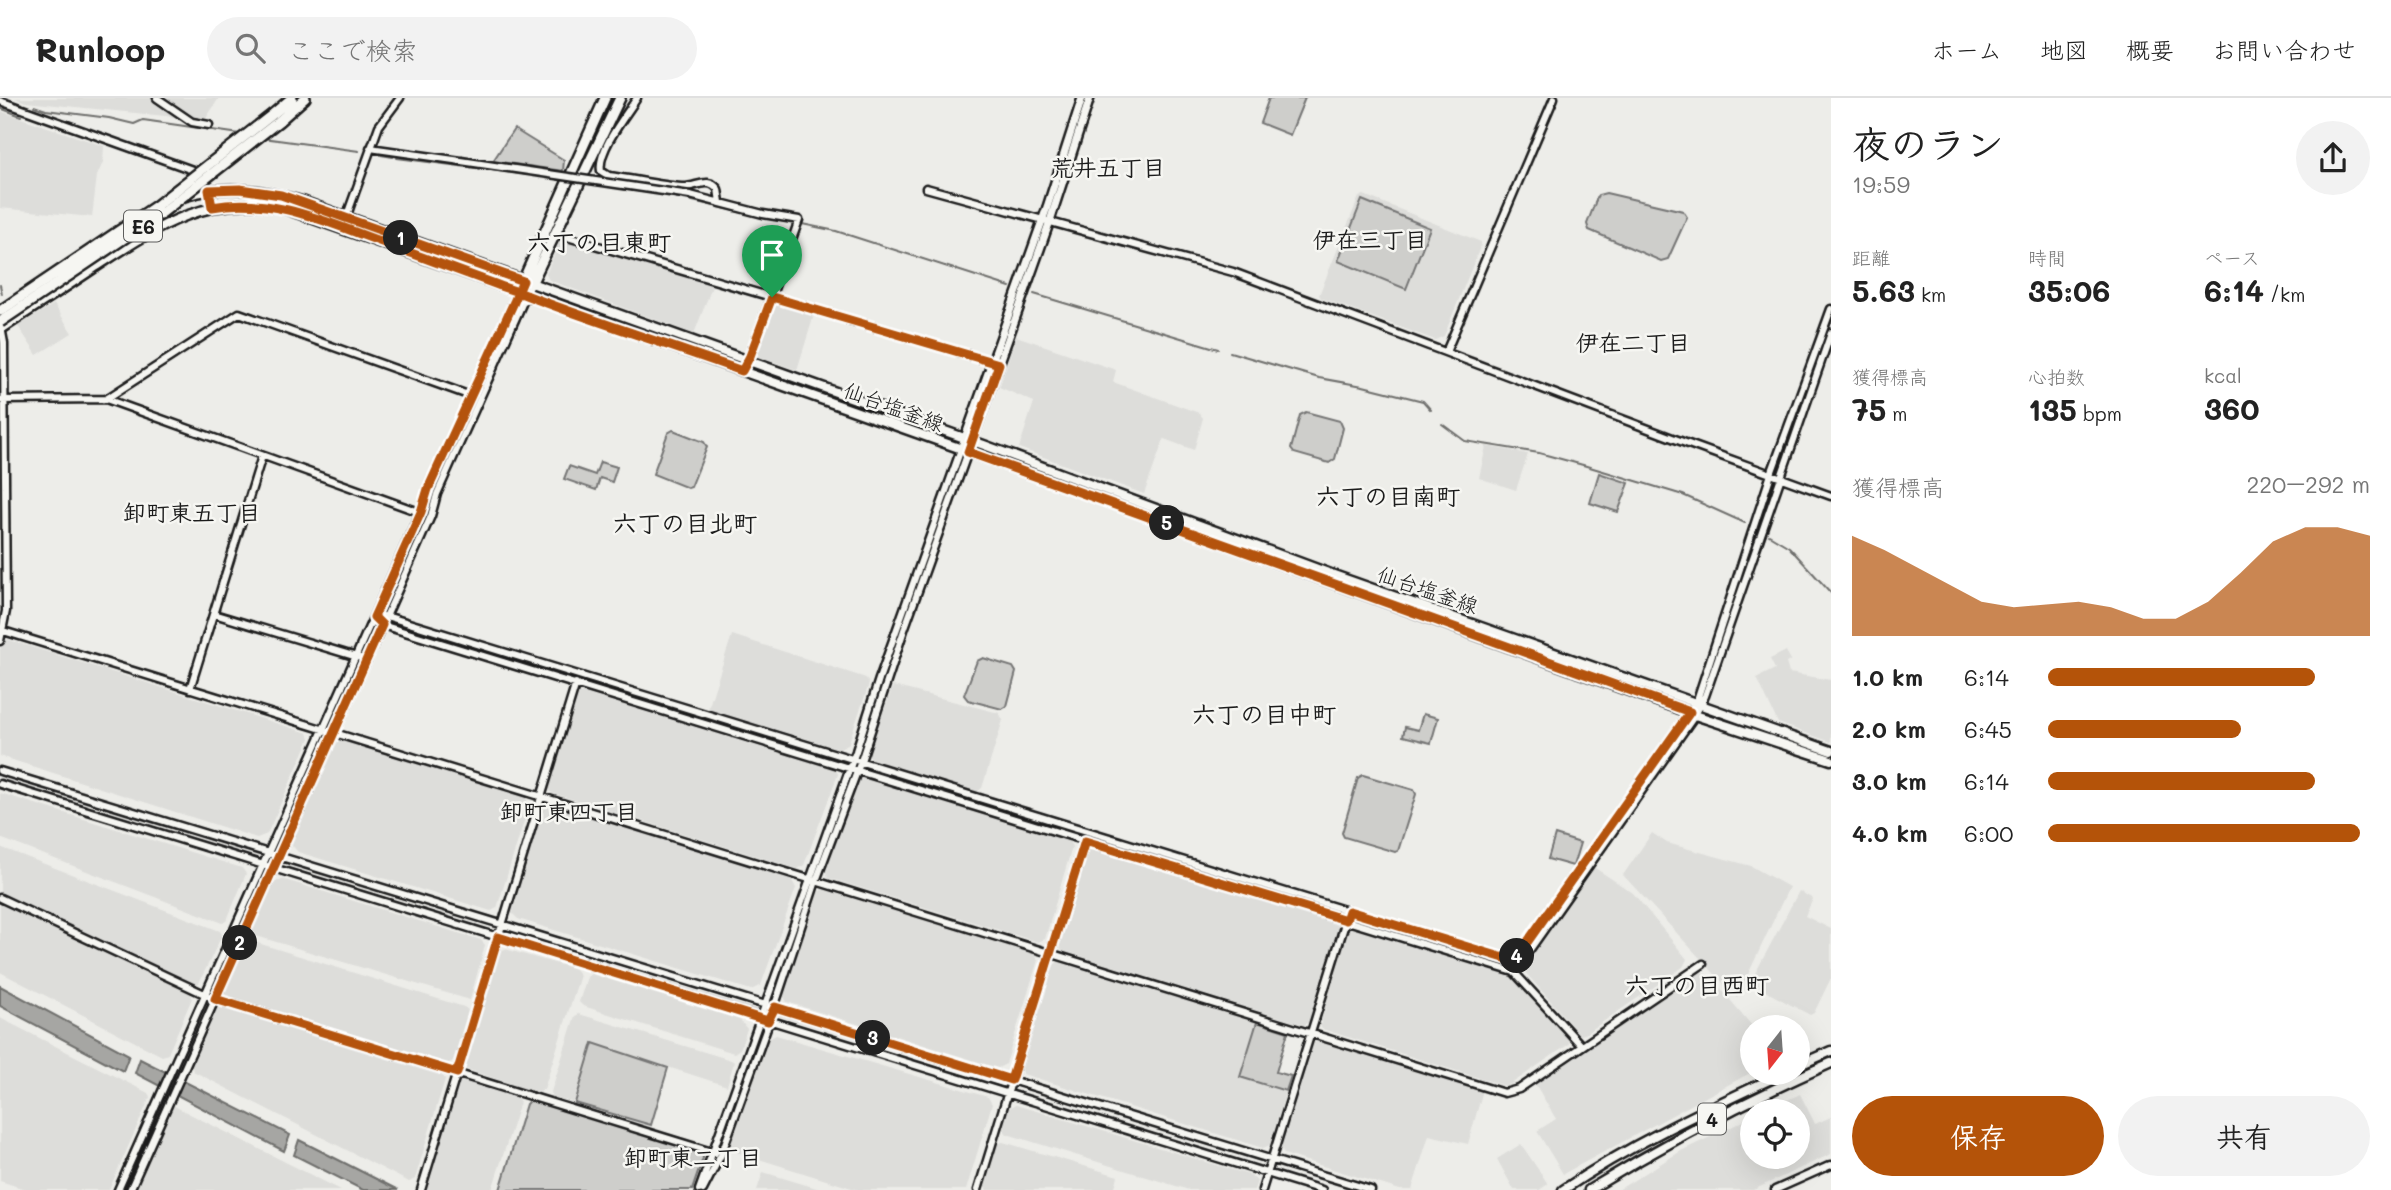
<!DOCTYPE html>
<html lang="ja">
<head>
<meta charset="utf-8">
<style>
	body { margin:0; font-family:Mali,"Klee One",sans-serif; background:#f2f2f2; color:#222; height:100vh; display:flex; flex-direction:column; font-size:26px; white-space:nowrap }
	* { box-sizing:border-box; margin:0 }
	p { font-size:23px; color:#767676 }
	.icon { flex:none; width:38px; height:38px; fill:none; stroke:currentColor; stroke-width:2; stroke-linecap:round; stroke-linejoin:round }
	.map { position:relative; flex:1; overflow:hidden }
	.sheet { display:flex; flex-direction:column; background:#fff; width:560px }
	.sheet>* { flex:none }
	.needle { width:46px; rotate:197deg }
	.buttons { position:absolute; left:1740px; top:917px; display:grid; gap:14px }
	.buttons a { display:grid; place-items:center; width:70px; height:70px; border-radius:50%; background:#fff; box-shadow:0 7px 28px #0002; font-size:35px }
	.pin { position:absolute; display:grid; place-items:center; width:60px; height:60px; color:#fff; margin:-72px -30px; border-radius:50% 50% 50% 0; rotate:-45deg; box-shadow:0 0 7px #0007 }
	.pin .icon { rotate:45deg }
	.km { position:absolute; width:35px; height:35px; margin:-18px; border-radius:50%; background:#222; color:#fff; font-size:19px; line-height:35px; text-align:center }
	.round { display:grid; place-items:center; flex:none; width:74px; height:74px; border-radius:37px; background:#f2f2f2 }
	.overview { display:flex; align-items:center; justify-content:space-between; height:119px; padding:0 21px }
	h1 { font-size:38px; font-weight:800; line-height:52px }
	.figures { display:grid; grid-template-columns:repeat(3,1fr); gap:10px; height:119px; padding:7px 21px }
	.figures div { display:grid; align-content:center }
	.figures b { font-size:30px; font-weight:800 }
	.figures small { font-size:19px; font-weight:400 }
	.figures p { font-size:19px }
	.chart { height:196px; padding:14px 21px }
	.chart p { display:flex; justify-content:space-between }
	.chart svg { width:100%; height:126px; margin-top:7px; fill:#b45309; opacity:.7 }
	.button { display:flex; gap:14px; margin-top:auto; padding:14px 21px }
	.button a { flex:1; height:80px; border-radius:42px; background:#b45309; color:#fff; font-size:28px; font-weight:800; line-height:80px; text-align:center }
	.button a+a { background:#f2f2f2; color:#222 }
	ul { padding:0 21px; list-style:none; font-size:23px }
	li { display:grid; grid-template-columns:112px 84px 1fr; align-items:center; height:52px }
	li i { height:18px; border-radius:9px; background:#b45309 }
	header { display:flex; align-items:center; gap:42px; box-sizing:border-box; height:98px; padding:0 35px; background:#fff; border-bottom:2px solid #e0e0e0 }
	header strong { font-size:33px }
	nav { display:flex; gap:38px; margin-inline-start:auto; font-size:24px }
	.search { width:490px; height:63px; background:#f2f2f2; display:flex; align-items:center; gap:18px; box-sizing:border-box; padding:0 24px; border-radius:38px; color:#767676; font-size:26px }
	main { display:flex; flex:1; min-height:0 }
	.map>svg:first-child { display:block }
	.built { fill:#ddddda }
	.green { fill:#cececb; stroke:#757574; stroke-width:2 }
	.water { fill:#a6a6a3; stroke:#6f6f6d; stroke-width:2 }
	.lines { fill:none; stroke-linecap:round; stroke-linejoin:round }
	.stream { stroke:#6f6f6d; stroke-width:2 }
	.tertiary-casing { stroke:#1c1c1c; stroke-width:11 }
	.secondary-casing { stroke:#1c1c1c; stroke-width:12 }
	.primary-casing { stroke:#1c1c1c; stroke-width:13 }
	.trunk-casing { stroke:#1c1c1c; stroke-width:13 }
	.motorway-casing { stroke:#1c1c1c; stroke-width:14 }
	.tertiary { stroke:#f6f6f2; stroke-width:6 }
	.secondary { stroke:#f6f6f2; stroke-width:7 }
	.primary { stroke:#f6f6f2; stroke-width:8 }
	.trunk { stroke:#f6f6f2; stroke-width:8 }
	.motorway { stroke:#f6f6f2; stroke-width:9 }
	.tertiary-bridge-casing { stroke:#1c1c1c; stroke-width:11; stroke-linecap:butt }
	.motorway-bridge-casing { stroke:#1c1c1c; stroke-width:14; stroke-linecap:butt }
	.tertiary-bridge { stroke:#f6f6f2; stroke-width:6 }
	.motorway-bridge { stroke:#f6f6f2; stroke-width:9 }
	.route-casing { stroke:#fff; stroke-width:14 }
	.route { stroke:#b45309; stroke-width:9 }
	.labels { text-anchor:middle; dominant-baseline:central; stroke-width:5; stroke-linejoin:round; paint-order:stroke }
	.shield { fill:#f6f6f2; stroke:#5d5d5c; stroke-width:2 }
	.shield-label { font-size:19px; font-weight:bold; fill:#1c1c1c }
	.street-label { font-size:21px; fill:#1c1c1c; stroke:#f6f6f2 }
	.neighbourhood-label { font-size:23px; font-weight:bold; fill:#1c1c1c; stroke:#f6f6f2 }
	.quarter-label { font-size:24px; font-weight:bold; fill:#1c1c1c; stroke:#f6f6f2 }
</style>
</head>
<body>
<header>
<strong>Runloop</strong>
<div class="search"><svg class="icon" aria-label="search" viewBox="0 0 24 24"><circle cx="10" cy="10" r="6"/><path d="M15 15l6 6"/></svg>ここで検索</div>
<nav><a>ホーム</a><a>地図</a><a>概要</a><a>お問い合わせ</a></nav>
</header>
<main>
<div class="map">
<svg width="1831" height="1092" viewBox="0 0 1831 1092">
	<rect width="100%" height="100%" fill="#edede9"/>
	<filter id="ink" filterUnits="userSpaceOnUse"><feTurbulence type="fractalNoise" baseFrequency=".0143" numOctaves="2"/><feDisplacementMap in="SourceGraphic" scale="14" xChannelSelector="R" yChannelSelector="G"/><feConvolveMatrix kernelMatrix="1 2 1 2 8 2 1 2 1" color-interpolation-filters="sRGB"/></filter>
	<g filter="url(#ink)">
		<path class="built" d="M15 0H219L205 22 26 4Z
			M0 13 104 48 103 64 97 78 92 119 0 110Z
			M1364 97 1481 144V147L1444 238 1435 242 1321 200 1319 197 1359 99Z
			M566 143 713 186 694 236 549 182 546 176 559 145Z
			M54 206 72 235 37 257 18 228Z
			M778 206 814 217 797 272 758 259 755 253 773 207Z
			M1016 238 1116 272 1113 284 1199 315 1203 320 1194 352 1164 341 1144 396 1019 350 1034 304 999 289Z
			M1486 348 1528 356 1516 392 1479 380Z
			M732 537 866 580 869 586 848 647 840 651 708 611Z
			M6 541 308 635 310 640 267 736 257 740 0 658V552L3 543Z
			M1786 553 1791 562 1786 565 1789 575 1831 582V644L1778 625 1757 580 1775 571 1770 561Z
			M893 588 999 615 1003 622 982 690 977 694 871 661 868 655Z
			M584 595 836 672 838 676 804 767 798 771 551 695 549 691 577 596Z
			M342 642 526 700 529 707 497 810 491 813 298 754 290 745 334 645Z
			M864 679 1068 741 1072 749 1045 841 1038 844 828 780 826 773 857 683Z
			M0 695 242 770 246 776 227 822 223 825 0 740Z
			M549 707 790 779 796 790 761 887 751 892 518 821 512 815 543 710Z
			M1652 735 1667 745 1751 768 1789 789 1737 900 1623 777Z
			M0 749 220 833 222 837 199 885 195 887 0 795Z
			M1093 751 1333 824 1338 828 1309 924 1304 927 1063 853 1059 847 1088 753Z
			M1595 770 1633 795 1687 861 1683 869 1585 936 1580 937 1525 874 1526 863 1588 775Z
			M282 781 481 842 485 847 470 902 253 837 250 831 271 785Z
			M824 790 1034 854 1038 862 1006 966 998 970 787 904 783 897 818 794Z
			M1799 793 1813 801 1805 818 1831 831V880L1814 915 1810 917 1750 885Z
			M0 805 191 895 192 900 168 956 162 958 0 874Z
			M1353 830 1513 878 1569 941V946L1511 986 1505 988 1322 931 1320 928 1347 832Z
			M248 842 464 909 468 912 453 963 447 966 225 898 222 893 244 844Z
			M505 851 575 871 580 877 544 991 537 995 466 971 463 965 498 854Z
			M1059 863 1257 924 1241 979 1286 993 1270 1047 1263 1050 1023 976 1021 970 1053 868Z
			M1700 874 1710 878 1753 929 1752 974 1563 1076 1537 1033 1556 1021 1534 984Z
			M591 876 740 922 747 931 740 951 734 955 583 908 579 904 587 879Z
			M221 908 440 974 445 981 415 1081 409 1084 193 973 191 967 215 912Z
			M579 916 731 962 734 964 727 988 593 945 575 1005 552 999 551 994 575 918Z
			M0 920 148 995 150 999 109 1092H28L0 1083Z
			M776 937 988 999 992 1006 966 1092H858L730 1052 727 1047 763 944Z
			M1319 942 1483 992 1468 1046 1429 1037 1412 1092H1400L1284 1056 1281 1050 1314 944Z
			M462 982 515 997 520 1004 492 1092H427L425 1088 456 985Z
			M1800 996 1815 1026 1831 1019V1056L1753 1092H1618L1681 1053 1752 1019V1059H1797V1013H1764Z
			M1016 1007 1250 1077 1257 1083 1254 1092H1189L1007 1036 1003 1031 1008 1010Z
			M174 1008 341 1092H134L171 1010Z
			M1003 1044 1118 1078 1114 1092H987L983 1086 996 1046Z
			M1521 1046 1548 1086 1539 1092H1514L1497 1061Z
			M763 1074 823 1092H757Z"/>
		<path class="green" d="M1269 0H1305L1290 37 1260 25Z
			M514 31 564 62 563 73 493 63Z
			M1606 95 1683 113 1687 119 1668 161 1661 163 1589 132 1587 126 1598 97Z
			M1362 102 1430 130 1406 191 1338 163Z
			M1306 314 1340 323 1343 330 1335 361 1329 365 1294 355 1291 351 1300 317Z
			M673 332 704 344 707 349 691 389 688 390 653 376 668 335Z
			M600 364 617 369 612 384 600 380 596 392 564 381 569 368 595 377Z
			M1599 375 1629 385 1618 414 1590 405Z
			M983 560 1013 569 1016 574 1007 608 1002 611 968 602 964 597 977 563Z
			M1423 616 1438 620 1431 645 1403 638 1405 629 1418 632Z
			M1363 677 1414 692 1416 696 1398 753 1395 754 1344 739 1342 735 1358 680Z
			M1555 737 1580 745 1573 768 1548 761Z
			M1257 924 1288 934 1276 974 1291 978 1286 993 1240 979Z
			M593 945 668 970 651 1027 575 1005Z
			M530 1002 702 1054 703 1060 692 1092H500L526 1006Z"/>
		<path class="water" d="M0 888 129 957 123 973 0 908Z
			M140 961 290 1037 284 1053 135 975Z
			M299 1042 398 1092H363L294 1057Z"/>
		<g class="lines">
			<path class="stream" d="M34 8 46 12 109 20 134 26 143 22 240 36
				M0 10 21 18
				M263 40 359 53
				M381 57 393 59
				M397 60 560 81
				M653 95C701 103 747 118 795 125
				M802 126 836 133 1010 189
				M0 187 2 196
				M1034 196 1218 251
				M1230 254 1319 280 1363 288 1423 303 1431 312
				M1442 326 1465 343 1539 355 1583 367 1683 397 1745 425
				M1769 437 1789 449 1831 495"/>
			<defs>
				<path id="tertiary" d="M157 0 192 24 209 27
					M637 0C626 17 597 53 601 73L609 78C633 81 658 87 682 89 696 90 708 78 718 91L720 104
					M0 3 198 74 209 92 212 109
					M370 50 461 63
					M926 90 1233 174 1683 344 1831 398
					M690 97 763 116 799 122 750 258 742 273
					M346 120 379 28 400 0
					M554 135 999 266
					M1446 254 1554 0
					M106 301 239 215 471 298
					M0 302 106 301 422 415
					M214 516 367 562
					M374 518 382 527 1514 874 1581 947
					M374 518H386L1514 864
					M0 532 1504 995 1519 991 1703 866
					M0 543 6 513 4 245 1 229
					M190 591 262 358
					M0 673 1371 1092
					M0 686 1322 1092
					M0 800 215 901 715 1055
					M1514 865 1696 605 1771 376 1831 211
					M1514 874 1695 617 1705 598 1831 235
					M118 1092 523 183
					M130 1092 431 418 437 396 531 186
					M421 1092 576 585
					M699 1092 856 653 879 581 961 351
					M703 1092 721 1057 774 910 816 783 861 663 904 532 968 354
					M978 1092 1085 742
					M1262 1092 1347 819
					M1775 1092 1831 1067"/>
				<path id="secondary" d="M961 351 1047 109 1082 0
					M968 354 1050 123 1090 0"/>
				<path id="primary" d="M186 98C226 85 265 92 305 104L984 347 1331 476 1831 653
					M0 232C31 211 63 191 94 170 156 130 203 96 280 109L1094 398 1695 617 1831 662"/>
				<path id="trunk" d="M1797 968 1831 953
					M1563 1092C1632 1045 1709 1010 1784 975
					M1589 1092C1667 1044 1747 1002 1831 965"/>
				<path id="motorway" d="M273 16 292 0
					M279 23 305 0
					M523 183 605 0
					M531 186 620 0"/>
			</defs>
			<use href="#tertiary" class="tertiary-casing"/>
			<use href="#secondary" class="secondary-casing"/>
			<use href="#primary" class="primary-casing"/>
			<use href="#trunk" class="trunk-casing"/>
			<use href="#motorway" class="motorway-casing"/>
			<use href="#tertiary" class="tertiary"/>
			<use href="#secondary" class="secondary"/>
			<use href="#primary" class="primary"/>
			<use href="#trunk" class="trunk"/>
			<use href="#motorway" class="motorway"/>
			<defs>
				<path id="tertiary-bridge" d="M461 63 690 97"/>
				<path id="motorway-bridge" d="M0 213 156 108 273 16
					M0 224 163 114 279 23"/>
			</defs>
			<use href="#tertiary-bridge" class="tertiary-bridge-casing"/>
			<use href="#motorway-bridge" class="motorway-bridge-casing"/>
			<use href="#tertiary-bridge" class="tertiary-bridge"/>
			<use href="#motorway-bridge" class="motorway-bridge"/>
		</g>
	</g>
	<g class="lines" filter="url(#ink)">
		<defs>
			<path id="route" d="M772 199 750 258 742 273C668 246 591 223 518 194L506 190C463 174 421 159 379 143 324 123 271 98 212 109L209 92 240 91 281 97 523 183 514 204 428 391 421 414 374 519 382 527 215 901 457 975 498 839 768 923 775 909 1011 982 1085 743 1346 822 1349 813 1514 863 1690 614 968 354 999 266 772 199"/>
		</defs>
		<use href="#route" class="route-casing"/>
		<use href="#route" class="route"/>
	</g>
	<g class="labels">
		<g class="shield">
			<rect x="124" y="112.5" width="38" height="31" rx="5"/>
			<rect x="1698" y="1005.5" width="28" height="31" rx="5"/>
		</g>
		<g class="shield-label">
			<text x="143" y="128">E6</text>
			<text x="1712" y="1021">4</text>
		</g>
		<g class="street-label">
			<text transform="translate(894 308) rotate(20)">仙台塩釜線</text>
			<text transform="translate(1428 491) rotate(19)">仙台塩釜線</text>
		</g>
		<g class="neighbourhood-label">
			<text x="1108" y="69">荒井五丁目</text>
			<text x="1370" y="141">伊在三丁目</text>
			<text x="1633" y="244">伊在二丁目</text>
			<text x="192" y="414">卸町東五丁目</text>
			<text x="569" y="713">卸町東四丁目</text>
			<text x="693" y="1059">卸町東二丁目</text>
		</g>
		<g class="quarter-label">
			<text x="599" y="143">六丁の目東町</text>
			<text x="1388" y="397">六丁の目南町</text>
			<text x="685" y="424">六丁の目北町</text>
			<text x="1264" y="615">六丁の目中町</text>
			<text x="1697" y="886">六丁の目西町</text>
		</g>
	</g>
</svg>
<div class="buttons">
<a><svg class="needle" viewBox="-14 -14 28 28"><path d="M0-13l5 13h-10z" fill="#e53935"/><path d="M0 13l5-13h-10z" fill="#767676"/></svg></a>
<a><svg class="icon" aria-label="locate" viewBox="0 0 24 24"><circle cx="12" cy="12" r="6"/><path d="M12 2v4M12 18v4M2 12h4M18 12h4"/></svg></a>
</div>
<div class="pin" style="left:772px;top:199px;background:#1e9e55"><svg class="icon" aria-label="arrive" viewBox="0 0 24 24"><path d="M6 21V4h12l-3 4 3 4H6"/></svg></div>
<b class="km" style="left:401px;top:140px">1</b>
<b class="km" style="left:240px;top:845px">2</b>
<b class="km" style="left:873px;top:940px">3</b>
<b class="km" style="left:1517px;top:858px">4</b>
<b class="km" style="left:1167px;top:425px">5</b>
</div>
<section class="sheet">
<div class="overview"><div><h1>夜のラン</h1><p>19:59</p></div><a class="round"><svg class="icon" aria-label="share" viewBox="0 0 24 24"><path d="M12 15V3M7 8l5-5 5 5M5 13v7h14v-7"/></svg></a></div>
<div class="figures">
<div><p>距離</p><b>5.63<small> km</small></b></div>
<div><p>時間</p><b>35:06</b></div>
<div><p>ペース</p><b>6:14<small> /km</small></b></div>
</div>
<div class="figures">
<div><p>獲得標高</p><b>75<small> m</small></b></div>
<div><p>心拍数</p><b>135<small> bpm</small></b></div>
<div><p>kcal</p><b>360</b></div>
</div>
<div class="chart"><p><span>獲得標高</span>220–292 m</p>
<svg viewBox="0 0 160 44" preserveAspectRatio="none"><path d="M0 44V9L10 14L20 20L30 26L40 32L50 34L60 33L70 32L80 34L90 38L100 38L110 32L120 22L130 11L140 6L150 6L160 9V44z"/></svg>
</div>
<ul>
<li><b>1.0 km</b>6:14<i style="width:83%"></i></li>
<li><b>2.0 km</b>6:45<i style="width:60%"></i></li>
<li><b>3.0 km</b>6:14<i style="width:83%"></i></li>
<li><b>4.0 km</b>6:00<i style="width:97%"></i></li>
</ul>
<div class="button"><a>保存</a><a>共有</a></div>
</section>
</main>
</body>
</html>
